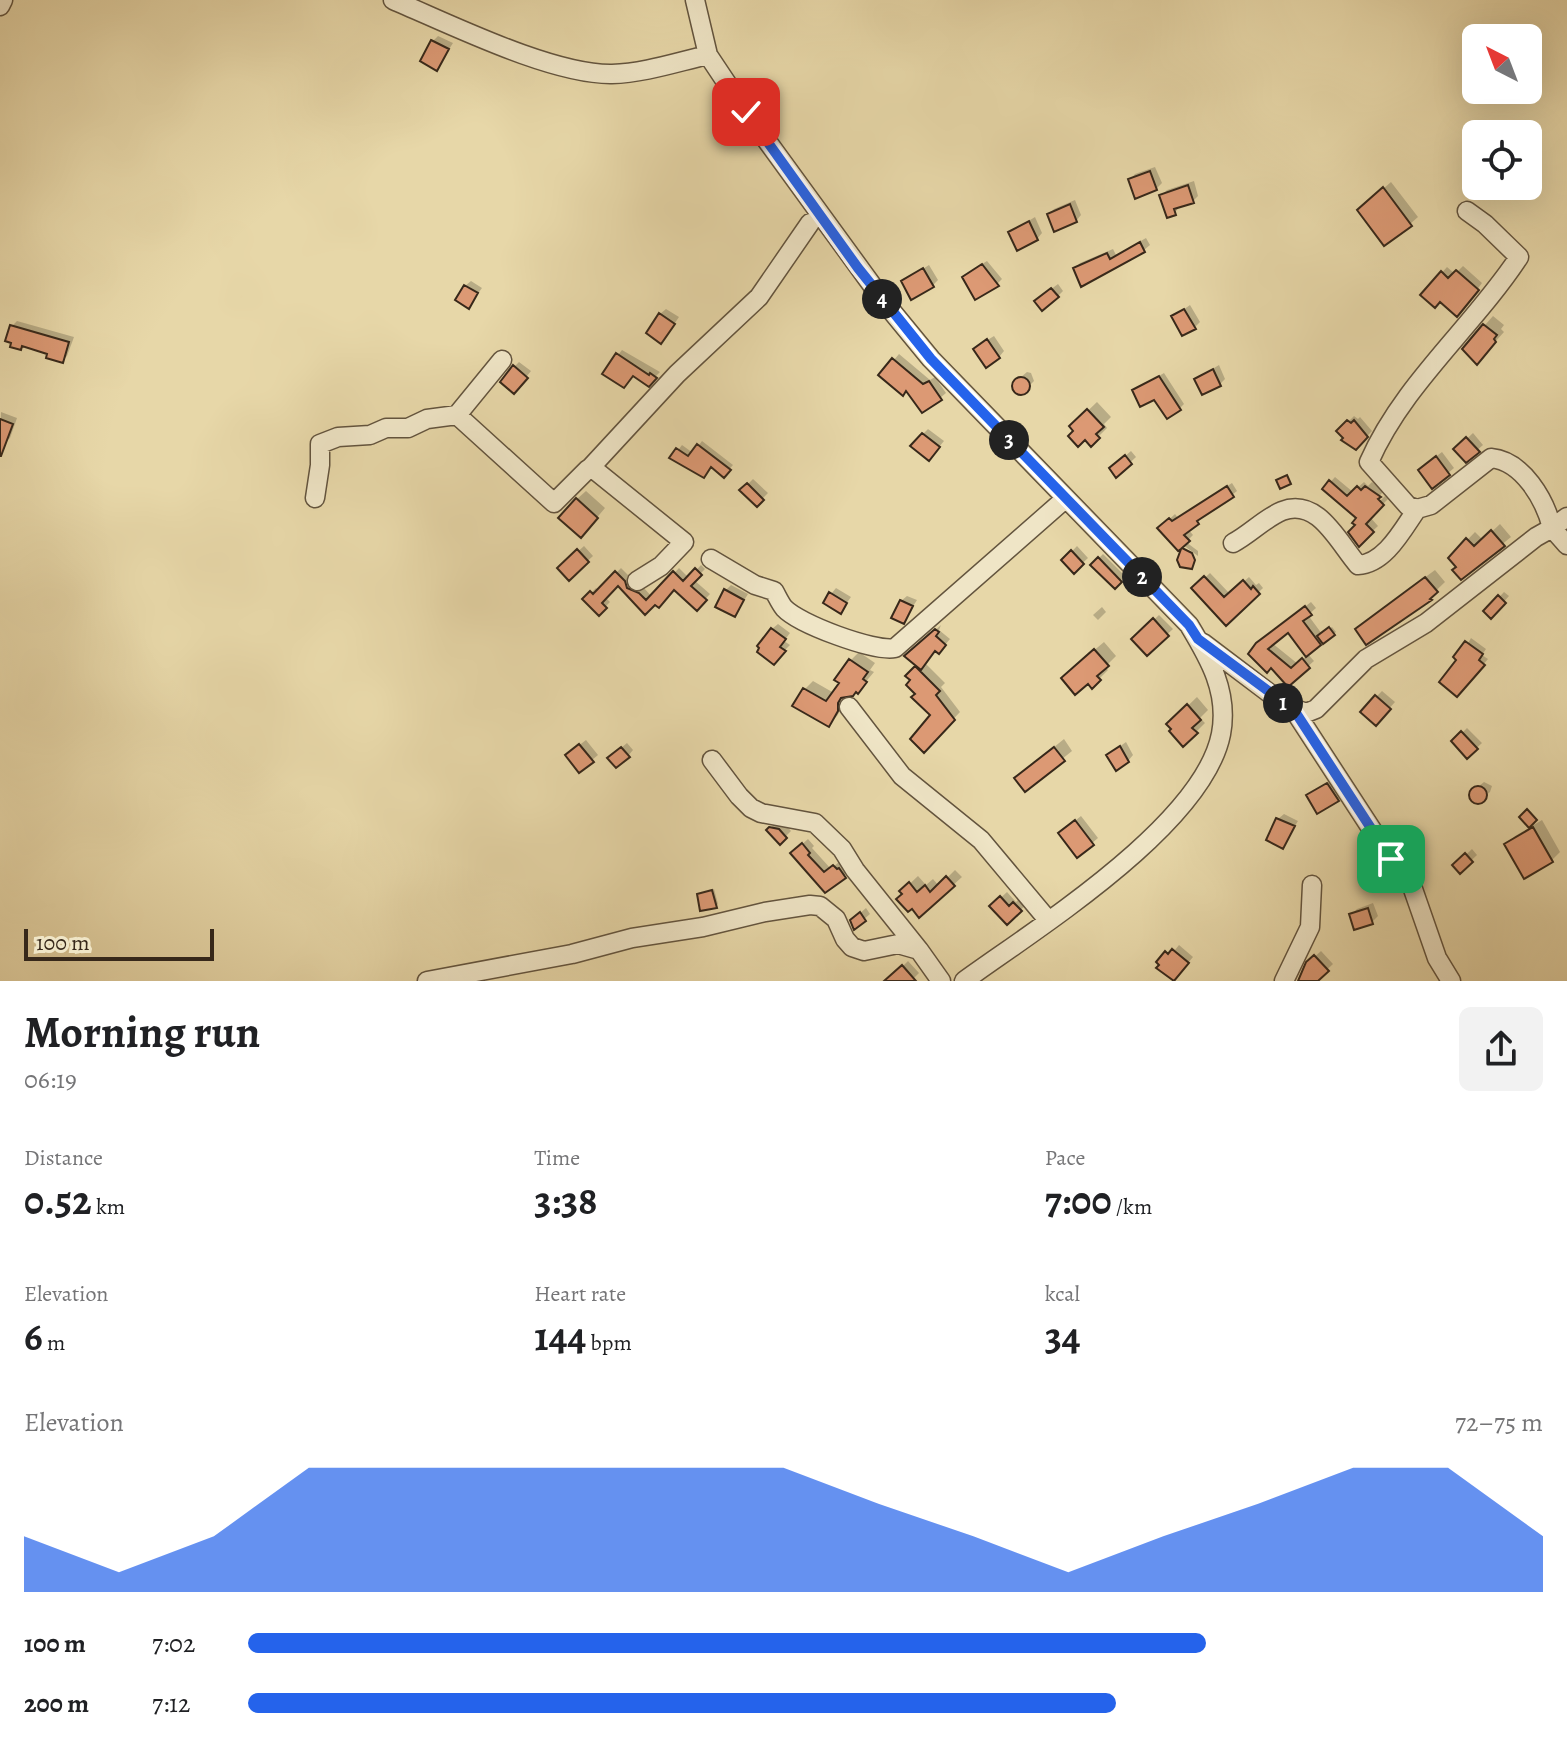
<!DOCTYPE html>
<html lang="en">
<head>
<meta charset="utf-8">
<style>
	body { margin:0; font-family:Alegreya,serif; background:#f2f2f2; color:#202124; height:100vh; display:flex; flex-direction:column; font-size:30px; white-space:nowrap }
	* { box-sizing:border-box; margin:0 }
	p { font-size:26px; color:#757577 }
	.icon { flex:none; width:44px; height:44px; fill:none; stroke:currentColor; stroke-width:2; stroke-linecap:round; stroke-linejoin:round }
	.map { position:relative; height:981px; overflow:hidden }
	.details { display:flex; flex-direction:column; background:#fff; flex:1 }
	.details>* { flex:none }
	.needle { width:52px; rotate:318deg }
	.controls { position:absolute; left:1462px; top:24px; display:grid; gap:16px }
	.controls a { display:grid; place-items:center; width:80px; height:80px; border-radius:12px; background:#fff; box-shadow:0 8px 32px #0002; font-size:40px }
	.scale { position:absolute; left:24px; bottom:20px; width:190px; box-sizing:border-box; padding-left:8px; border:4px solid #37281a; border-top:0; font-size:22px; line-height:28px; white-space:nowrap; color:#37281a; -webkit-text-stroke:6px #efe5c6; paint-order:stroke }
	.pin { position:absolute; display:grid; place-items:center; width:68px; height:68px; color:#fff; margin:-34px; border-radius:16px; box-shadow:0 4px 12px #0006 }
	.km { position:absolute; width:40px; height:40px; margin:-20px; border-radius:50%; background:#222; color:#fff; font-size:22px; line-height:40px; text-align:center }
	.round { display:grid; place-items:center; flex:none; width:84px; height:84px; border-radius:12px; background:#f2f2f2 }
	.head { display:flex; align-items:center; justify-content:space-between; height:136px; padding:0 24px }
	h1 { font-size:44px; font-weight:700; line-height:60px }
	.figures { display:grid; grid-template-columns:repeat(3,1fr); gap:12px; height:136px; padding:8px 24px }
	.figures div { display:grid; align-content:center }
	.figures b { font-size:40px; font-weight:700 }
	.figures small { font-size:22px; font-weight:400 }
	.figures p { font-size:22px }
	.chart { height:224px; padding:16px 24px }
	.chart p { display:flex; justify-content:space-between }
	.chart svg { width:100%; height:144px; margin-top:8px; fill:#2563eb; opacity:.7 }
	ul { padding:0 24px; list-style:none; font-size:26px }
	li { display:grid; grid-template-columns:128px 96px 1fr; align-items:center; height:60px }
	li i { height:20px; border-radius:10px; background:#2563eb }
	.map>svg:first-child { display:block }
	.shadow { fill:#0003; fill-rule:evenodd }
	.building { fill:#dc9974; stroke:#37281a; stroke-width:2 }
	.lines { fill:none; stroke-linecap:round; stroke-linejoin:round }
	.minor-casing { stroke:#63543e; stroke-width:21 }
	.minor { stroke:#efe5c6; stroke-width:18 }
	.route-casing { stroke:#fff; stroke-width:16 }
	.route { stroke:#2563eb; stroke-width:10 }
</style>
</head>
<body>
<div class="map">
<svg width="1567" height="981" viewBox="0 0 1567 981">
	<rect width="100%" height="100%" fill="#e7d7a8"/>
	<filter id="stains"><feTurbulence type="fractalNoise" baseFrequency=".0025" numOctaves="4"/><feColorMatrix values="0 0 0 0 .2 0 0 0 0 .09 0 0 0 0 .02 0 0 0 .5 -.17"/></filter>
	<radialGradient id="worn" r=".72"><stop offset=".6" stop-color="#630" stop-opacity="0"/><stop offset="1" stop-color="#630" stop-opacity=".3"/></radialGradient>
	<path class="shadow" d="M438 36 453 43 437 68 433 41Z
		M1155 167 1162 183 1156 189 1130 180 1135 174Z
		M1194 181 1198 196 1193 201 1180 205 1175 213 1161 196 1167 190Z
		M1391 182 1418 217 1410 224 1367 203Z
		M1075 200 1081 215 1076 221 1049 214 1054 209Z
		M1035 217 1042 233 1037 239 1010 232Z
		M1146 238 1150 245 1144 250 1082 284 1075 268 1080 263 1113 249 1116 255Z
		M987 261 1002 279 997 284 969 272Z
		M929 265 938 280 932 286 903 282Z
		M1463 266 1482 283 1462 310 1423 294 1447 267 1455 274Z
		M471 281 482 288 469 306 465 286Z
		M1058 284 1063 291 1058 296H1042Z
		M1190 305 1200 322 1195 327 1173 317Z
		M666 309 679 317 666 336 660 314Z
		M1493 316 1504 325 1501 329 1504 332 1485 353 1464 349Z
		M17 321 74 337 67 356 62 361 50 352 24 345 20 348 12 326Z
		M994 336 1004 351 999 357 981 344Z
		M622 350 660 372 648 384 618 355Z
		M899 354 930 380 935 377 946 393 940 398 907 388 894 360Z
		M519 362 531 371 519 386 514 367Z
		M1219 365 1225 379 1220 384 1196 379Z
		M1027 372 1031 373 1034 381 1023 392H1018L1014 387 1015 382Z
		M1164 373 1184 404 1180 408 1135 390Z
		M1097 402 1111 417 1104 424 1107 428 1091 444 1072 426Z
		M1 412 17 418 10 438 4 443 0 442Z
		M1354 416 1358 419 1360 417 1372 431 1356 448 1339 431Z
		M928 429 944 441 934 453 923 434Z
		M1473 433 1483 445 1466 460 1456 449Z
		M702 441 733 465 724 475 712 465 672 458 682 445 693 453Z
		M1131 451 1136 457 1117 475V463Z
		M1442 452 1454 468 1433 486 1426 464Z
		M1335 477 1353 492 1364 482 1368 486 1372 482 1385 490 1370 505 1373 508 1385 496 1388 499 1370 517 1378 526 1359 544 1357 525 1359 518 1325 488Z
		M753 479 768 493 757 504 742 490Z
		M1232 483 1237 491 1188 529 1193 535 1186 542 1198 551V556L1160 528 1175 514 1178 518Z
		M586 491 605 508 589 527 577 499Z
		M1500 524 1511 537 1461 578 1458 567 1450 558 1475 532 1483 540Z
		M584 546 593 556 569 578 560 568Z
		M1077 546 1088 558 1074 571 1064 560Z
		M1103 554 1125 576 1115 586 1092 565Z
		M701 565 705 569 694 580 710 594 697 608 674 588 645 612 618 584 605 597 610 602 599 613 585 599 596 588 599 591 621 568 629 576 632 583 644 588 652 597 679 568 689 578Z
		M1435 570 1445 582 1414 612 1366 621Z
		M1210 573 1230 594 1249 577 1256 585 1259 583 1263 588 1226 623 1194 588Z
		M731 585 748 594 735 615 726 590Z
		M836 588 851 597 841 611 831 594Z
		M1504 592 1509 596 1491 616 1486 611Z
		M907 596 917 600 903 622 901 601Z
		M1311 602 1316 608 1308 615 1322 634 1332 627 1336 632 1307 653 1314 661 1288 684 1272 665 1264 638ZM1288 630 1307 655 1298 664 1272 643Z
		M1102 607 1106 612 1098 620 1093 615Z
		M1159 615 1173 629 1147 653 1134 639Z
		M778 624 790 633 784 641 790 645 773 662 772 629Z
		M941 625 939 630 950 639 939 652 936 649 925 663 945 683 941 687 960 712 924 750 933 715 908 676 918 665 907 656Z
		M1471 638 1486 649 1482 655 1488 659 1462 689 1459 659Z
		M1104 642 1116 656 1105 667 1108 670 1092 686 1072 669Z
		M859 652 875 663 870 670 874 672 858 691 846 695V701L837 716 828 724 805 689 813 681 834 693 850 661Z
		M1382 691 1395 702 1376 723V697Z
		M1197 697 1208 710 1200 718 1205 723 1184 744 1169 724Z
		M1467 728 1482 743 1468 756 1454 741Z
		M1064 739 1072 751 1025 789 1016 778Z
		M586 740 598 755 592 760 573 750Z
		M1126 742 1133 755 1128 761 1108 755Z
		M627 743 633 750 628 756 615 753Z
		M1333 779 1343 794 1338 799 1309 795Z
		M1484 782 1492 786 1490 792 1479 801 1474 799 1473 791Z
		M1284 814 1298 821 1283 846 1278 819Z
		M1081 816 1098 838 1078 855 1066 828Z
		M1542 820 1560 852 1552 860 1507 844 1515 836Z
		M776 822 785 824 791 831 780 842 769 830Z
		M808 839 814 846 812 848 831 869 840 861 850 871 825 890 798 848Z
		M1472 849 1477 855 1460 871 1455 865Z
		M955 870 962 877 920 915 902 891 918 876 926 885 933 879 939 886Z
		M714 889 718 904 716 906 699 894Z
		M1007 892 1016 902 1020 898 1026 905 1007 922 992 906Z
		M1373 903 1378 916 1372 922 1351 915 1357 909Z
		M866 908 870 914 855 927 858 915Z
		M1179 945 1193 957 1178 975 1159 962 1172 947 1175 950Z
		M1321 951 1333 964 1315 981H1300L1308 963Z
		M908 961 919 973 911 981H888Z"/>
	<path class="building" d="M431 40 449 49 437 71 420 61Z
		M1150 171 1157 190 1135 199 1128 179Z
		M1188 185 1194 203 1174 209 1176 215 1167 218 1159 195Z
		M1383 187 1412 226 1384 246 1357 210Z
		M1070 204 1077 222 1054 232 1047 214Z
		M1029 221 1038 240 1017 251 1008 232Z
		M1140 242 1145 252 1081 287 1073 268 1107 253 1110 259Z
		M982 264 999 286 975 300 962 277Z
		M923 268 934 287 911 300 901 281Z
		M1456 270 1479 290 1457 317 1440 302 1435 308 1420 295 1441 271 1448 278Z
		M464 285 478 293 469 309 455 300Z
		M1051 288 1059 297 1042 311 1034 301Z
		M1184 309 1196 329 1182 336 1171 316Z
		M659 313 675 324 661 344 646 333Z
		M1483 324 1497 335 1494 339 1496 342 1477 365 1462 349Z
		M10 325 69 342 63 363 46 358 47 354 22 346 21 350 10 347 11 343 5 341Z
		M987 339 1000 358 986 368 973 349Z
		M616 353 649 375 650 373 657 378 649 387 633 376 624 388 602 374Z
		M892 358 923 384 929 381 942 400 922 413 906 391 903 396 878 375Z
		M513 365 528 378 514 394 500 382Z
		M1213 369 1221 386 1202 395 1194 379Z
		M1159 376 1181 410 1167 419 1154 400 1140 407 1132 390Z
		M1012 386a9 9 0 1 1 18 0a9 9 0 1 1-18 0Z
		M1087 409 1104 427 1096 434 1100 438 1091 447 1085 440 1078 447 1068 436 1073 431 1069 426Z
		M0 419 13 424 1 456H0Z
		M1347 420 1351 423 1354 420 1368 437 1356 450 1341 440 1343 438 1336 431Z
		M922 433 940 447 929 461 910 446Z
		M1466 437 1480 452 1466 463 1453 449Z
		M697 444 731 470 724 478 711 467 704 478 669 458 676 448 688 456Z
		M1125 455 1132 464 1116 478 1109 468Z
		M1436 456 1450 475 1432 489 1418 470Z
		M1287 475 1291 484 1280 489 1276 480Z
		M1329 480 1347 496 1357 486 1361 490 1365 486 1381 497 1378 499 1384 505 1366 524 1374 532 1359 547 1348 532 1355 525 1352 523 1356 518 1322 489Z
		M747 483 764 500 757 507 739 490Z
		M1227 486 1234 497 1197 521 1199 524 1184 535 1190 541 1182 548 1192 553 1195 560 1192 569 1180 567 1177 560 1181 549 1178 551 1157 528 1169 518 1172 521Z
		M576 498 598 518 581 538 558 518Z
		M1491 530 1505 546 1461 580 1452 570 1456 567 1448 558 1466 538 1474 546Z
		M577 549 589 562 569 581 557 568Z
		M1071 550 1084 564 1074 574 1061 560Z
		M1098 557 1122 582 1115 589 1090 565Z
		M695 568 702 575 691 586 707 600 697 611 674 590 659 608 655 605 645 615 618 586 602 603 607 608 599 616 582 599 590 591 593 594 615 571 625 581 627 588 639 593 646 600 673 571 683 581Z
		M1204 576 1224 597 1243 580 1251 589 1253 586 1260 594 1226 626 1191 588Z
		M1425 577 1438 592 1430 599 1432 600 1366 645 1355 629Z
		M724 589 744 600 735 617 715 607Z
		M829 592 847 603 841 614 823 603Z
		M1498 595 1506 603 1491 619 1483 611Z
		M900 600 913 606 904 624 891 618Z
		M1305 606 1312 615 1303 621 1321 645 1306 657 1288 633 1268 649 1291 668 1302 658 1310 668 1288 687 1271 668 1267 673 1248 654 1256 643Z
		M1153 618 1169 636 1147 656 1131 639Z
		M1329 627 1335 635 1323 644 1317 636Z
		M771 628 786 639 780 647 786 651 774 665 757 652 759 648 757 646Z
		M935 629 939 632 936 636 946 645 939 654 935 651 921 670 904 656Z
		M1465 641 1483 654 1479 660 1485 665 1457 697 1439 682 1456 660 1453 657Z
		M1094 649 1109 666 1097 676 1101 680 1092 689 1088 684 1075 695 1061 678Z
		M849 659 868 672 863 679 867 682 858 694 856 692 853 696 841 698 838 703V711L829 727 792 706 803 688 826 701 839 683 834 680Z
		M915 666 940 691 936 695 955 720 924 753 910 739 930 715 911 697 915 694 906 685 910 680 905 676Z
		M1375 695 1391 709 1376 726 1360 712Z
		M1187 704 1201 720 1192 728 1198 733 1183 747 1169 731 1171 729 1166 724Z
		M1461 731 1478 749 1467 759 1451 741Z
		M579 744 594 762 579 773 565 755Z
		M1120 746 1129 762 1116 771 1106 755Z
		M621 747 630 757 616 768 607 758Z
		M1054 747 1065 761 1025 792 1014 778Z
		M1327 783 1339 801 1317 814 1306 795Z
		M1469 795a9 9 0 1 1 18 0a9 9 0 1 1-18 0Z
		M1527 809 1537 820 1529 828 1519 817Z
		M1276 818 1295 826 1283 849 1266 840Z
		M1075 820 1094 845 1077 858 1058 833Z
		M769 827 779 829 787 838 780 845 766 830Z
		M1533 827 1553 862 1524 879 1504 844Z
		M802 843 810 853 808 855 824 872 833 865 837 869 839 868 846 878 825 893 790 853Z
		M1465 853 1473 862 1460 874 1452 865Z
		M946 876 955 886 919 918 912 909 908 912 896 899 902 894 899 891 909 882 917 892 925 885 930 892Z
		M712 890 717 908 700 911 697 894Z
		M1000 896 1009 906 1013 902 1022 911 1007 925 989 906Z
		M1368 908 1373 924 1354 930 1349 914Z
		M860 912 866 921 854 930 850 920Z
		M1172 949 1189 963 1174 981 1156 968 1159 965 1156 962 1165 951 1168 954Z
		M1314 955 1329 971 1318 981H1298L1306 962Z
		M902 965 916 981H884Z"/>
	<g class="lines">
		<defs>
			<path id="minor" d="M393 0C450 24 552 75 612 74 645 73 677 62 708 55
				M695 0 708 55 746 112 885 303 931 359 1189 625C1209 658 1229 692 1221 734 1203 825 1037 928 964 981
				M0 6 3 0
				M315 498 320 465V444L338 437 370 435 386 428H408L427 419 457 415 502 360 457 415 554 503 588 469
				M1567 517 1552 528 1567 545
				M1233 543C1250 534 1265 518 1282 511 1318 497 1338 542 1358 565 1385 564 1403 529 1417 509
				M711 559 755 585 774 591C777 596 780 603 784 608 799 624 874 652 895 648L1065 499
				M637 581 661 566 684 542 591 467 677 374 759 297 810 223
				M1203 643 1285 705 1306 713 1316 709 1366 659 1426 623 1536 537 1552 528C1545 500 1523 461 1491 458L1431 505 1417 509 1408 506 1369 462C1403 384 1473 327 1519 257L1485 224 1467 211
				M849 707 902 776 981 840 1048 920
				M1294 710 1391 859 1406 869 1437 958 1451 981
				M712 760 739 796 751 808 761 813 815 823 842 849 855 870 919 950
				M427 981 572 954 632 938 703 927 765 912 810 905 820 906 836 919 845 939 852 947 864 951 898 944 919 950 941 981
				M1284 981 1310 927 1312 885"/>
		</defs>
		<use href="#minor" class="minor-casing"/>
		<use href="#minor" class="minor"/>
	</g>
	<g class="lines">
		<defs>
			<path id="route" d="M746 112 858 268 931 359 1189 625 1198 639 1294 710 1391 859"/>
		</defs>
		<use href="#route" class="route-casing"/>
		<use href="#route" class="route"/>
	</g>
	<rect width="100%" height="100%" filter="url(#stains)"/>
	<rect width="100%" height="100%" fill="url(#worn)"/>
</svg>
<div class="controls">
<a><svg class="needle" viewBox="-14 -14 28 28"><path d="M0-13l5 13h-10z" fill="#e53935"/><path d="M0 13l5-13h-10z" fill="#757577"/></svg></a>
<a><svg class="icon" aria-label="locate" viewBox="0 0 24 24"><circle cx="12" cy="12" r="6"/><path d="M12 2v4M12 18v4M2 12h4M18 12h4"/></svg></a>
</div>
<div class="scale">100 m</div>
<div class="pin" style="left:1391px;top:859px;background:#1e9e55"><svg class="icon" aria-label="arrive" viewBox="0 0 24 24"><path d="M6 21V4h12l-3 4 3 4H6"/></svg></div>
<div class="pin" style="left:746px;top:112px;background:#d93025"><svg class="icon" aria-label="check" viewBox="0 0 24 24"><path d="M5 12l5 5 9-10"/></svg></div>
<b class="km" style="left:1283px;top:703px">1</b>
<b class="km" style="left:1142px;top:577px">2</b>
<b class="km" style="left:1009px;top:440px">3</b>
<b class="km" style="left:882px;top:299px">4</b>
</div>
<section class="details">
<div class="head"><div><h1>Morning run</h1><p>06:19</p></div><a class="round"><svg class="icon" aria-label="share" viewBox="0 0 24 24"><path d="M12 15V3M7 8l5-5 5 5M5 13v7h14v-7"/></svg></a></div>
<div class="figures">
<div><p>Distance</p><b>0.52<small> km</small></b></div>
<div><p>Time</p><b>3:38</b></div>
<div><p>Pace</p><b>7:00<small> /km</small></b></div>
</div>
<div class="figures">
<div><p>Elevation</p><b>6<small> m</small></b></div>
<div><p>Heart rate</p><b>144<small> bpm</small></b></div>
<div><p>kcal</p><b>34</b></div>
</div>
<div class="chart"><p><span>Elevation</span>72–75 m</p>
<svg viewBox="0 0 160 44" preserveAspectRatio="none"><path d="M0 44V27L10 38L20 27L30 6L40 6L50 6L60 6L70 6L80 6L90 17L100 27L110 38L120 27L130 17L140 6L150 6L160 27V44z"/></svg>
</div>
<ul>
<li><b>100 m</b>7:02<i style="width:74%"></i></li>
<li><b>200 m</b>7:12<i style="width:67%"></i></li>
</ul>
</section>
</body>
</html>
